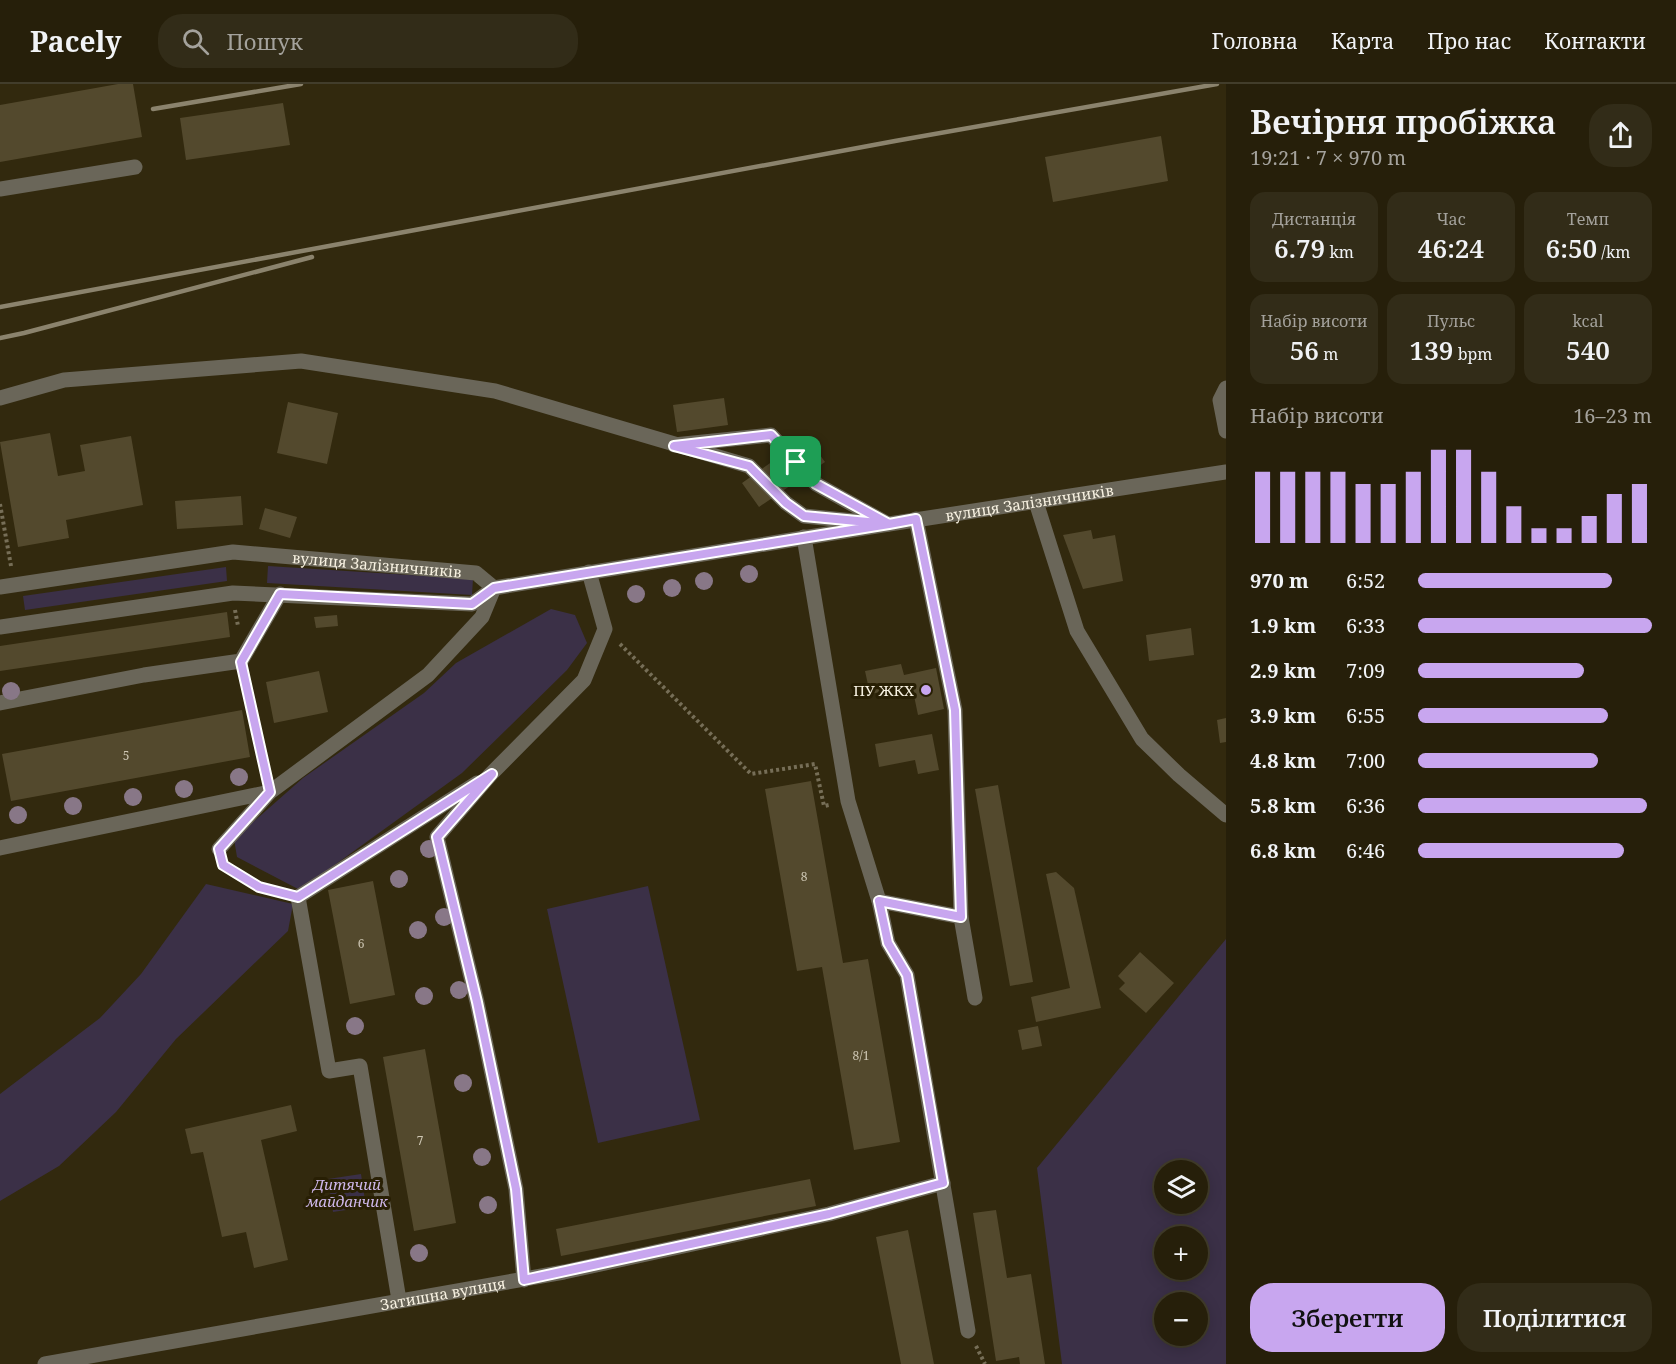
<!DOCTYPE html>
<html lang="uk">
<head>
<meta charset="utf-8">
<style>
	body { margin:0; font-family:"Noto Serif",serif; background:#322c18; color:#f1f3f6; height:100vh; display:flex; flex-direction:column; font-size:22px; white-space:nowrap }
	* { box-sizing:border-box; margin:0 }
	p { font-size:20px; color:#a4a29c }
	.icon { flex:none; width:33px; height:33px; fill:none; stroke:currentColor; stroke-width:2; stroke-linecap:round; stroke-linejoin:round }
	.map { position:relative; flex:1; overflow:hidden }
	.details { display:flex; flex-direction:column; background:#261f0a; width:450px }
	.details>* { flex:none }
	.tools { position:absolute; left:1154px; top:1076px; display:grid; gap:12px }
	.tools a { display:grid; place-items:center; width:54px; height:54px; border-radius:50%; background:#261f0a; box-shadow:0 3px 15px #0003,0 0 0 2px #423d2b; font-size:30px }
	.pin { position:absolute; display:grid; place-items:center; width:51px; height:51px; color:#fff; margin:-26px; border-radius:12px; box-shadow:0 3px 9px #0006 }
	.round { display:grid; place-items:center; flex:none; width:63px; height:63px; border-radius:24px; background:#322c18 }
	.head { display:flex; align-items:center; justify-content:space-between; height:102px; padding:0 24px }
	h1 { font-size:33px; font-weight:600; line-height:45px }
	.figures { display:grid; grid-template-columns:repeat(3,1fr); gap:9px; height:102px; padding:6px 24px }
	.figures div { display:grid; align-content:center; border-radius:15px; background:#322c18; text-align:center }
	.figures b { font-size:26px; font-weight:600 }
	.figures small { font-size:16px; font-weight:400 }
	.figures p { font-size:16px }
	.chart { height:168px; padding:12px 24px }
	.chart p { display:flex; justify-content:space-between }
	.chart svg { width:100%; height:108px; margin-top:6px; stroke:#c8a6ef; stroke-width:6 }
	.primary-button { display:flex; gap:12px; margin-top:auto; padding:12px 24px }
	.primary-button a { flex:1; height:69px; border-radius:24px; background:#c8a6ef; color:#111; font-size:24px; font-weight:600; line-height:69px; text-align:center }
	.primary-button a+a { background:#322c18; color:#f1f3f6 }
	ul { padding:0 24px; list-style:none; font-size:20px }
	li { display:grid; grid-template-columns:96px 72px 1fr; align-items:center; height:45px }
	li i { height:15px; border-radius:8px; background:#c8a6ef }
	header { display:flex; align-items:center; gap:36px; box-sizing:border-box; height:84px; padding:0 30px; background:#261f0a; border-bottom:2px solid #423d2b }
	header strong { font-size:28px }
	nav { display:flex; gap:33px; margin-inline-start:auto; font-size:21px }
	.search { width:420px; height:54px; background:#322c18; display:flex; align-items:center; gap:15px; box-sizing:border-box; padding:0 21px; border-radius:24px; color:#a4a29c; font-size:22px }
	main { display:flex; flex:1; min-height:0 }
	.map>svg:first-child { display:block }
	.green { fill:#3b3047; fill-rule:evenodd }
	.building { fill:#53492d }
	.lines { fill:none; stroke-linecap:round; stroke-linejoin:round }
	.path { stroke:#766e57; stroke-width:4; stroke-dasharray:3 3; stroke-linecap:butt }
	.minor { stroke:#6a6659; stroke-width:15 }
	.rail { stroke:#8b836d; stroke-width:4.5 }
	.tree { fill:#887787 }
	.route-casing { stroke:#fff; stroke-width:12 }
	.route { stroke:#c8a6ef; stroke-width:8 }
	.poi-dot { fill:#c8a6ef; stroke:#281f04; stroke-width:2 }
	.labels { text-anchor:middle; dominant-baseline:central; stroke-width:6; stroke-linejoin:round; paint-order:stroke }
	.number-label { font-size:12px; fill:#cec7b4 }
	.street-label { font-size:15px; fill:#f7f1e1; stroke:#281f04 }
	.poi-label { font-size:15px; fill:#f7f1e1; stroke:#281f04; text-anchor:end }
	.park-label { font-size:15px; font-style:italic; fill:#ceb7ea; stroke:#281f04 }
</style>
</head>
<body>
<header>
<strong>Pacely</strong>
<div class="search"><svg class="icon" aria-label="search" viewBox="0 0 24 24"><circle cx="10" cy="10" r="6"/><path d="M15 15l6 6"/></svg>Пошук</div>
<nav><a>Головна</a><a>Карта</a><a>Про нас</a><a>Контакти</a></nav>
</header>
<main>
<div class="map">
<svg width="1226" height="1280" viewBox="0 0 1226 1280">
	<rect width="100%" height="100%" fill="#32290e"/>
	<path class="green" d="M268 482 473 495 472 511 267 499Z
		M226 483 227 497 25 526 23 512Z
		M551 525 575 531 587 559 567 586 462 689 300 806 237 773 234 755 303 694 424 609 456 579Z
		M206 800 293 820 288 847 176 955 116 1028 59 1082 0 1117V1010L100 934 141 890Z
		M648 802 700 1036 598 1059 547 825Z
		M1226 855V1280H1062L1037 1084ZM1164 1086H1197V1119H1164ZM1164 1152H1197V1185H1164ZM1164 1218H1197V1251H1164Z
		M361 1090 366 1123 333 1128 328 1095Z"/>
	<path class="building" d="M118 0H133L142 53 0 78V21Z
		M283 19 290 61 186 76 180 34Z
		M1161 52 1168 97 1053 118 1045 73Z
		M724 314 728 341 677 348 673 321Z
		M288 318 338 329 327 380 277 369Z
		M50 349 58 392 85 387 80 361 131 352 143 421 66 436 69 454 18 463 0 358Z
		M807 353 825 378 759 423 742 399Z
		M241 412 243 441 177 445 175 417Z
		M265 424 297 433 290 454 259 445Z
		M1091 446 1093 455 1115 451 1123 497 1083 505 1063 451Z
		M227 528 230 553 0 587V562Z
		M337 531 338 542 316 544 314 533Z
		M1191 544 1194 571 1149 577 1146 551Z
		M901 580 904 591 936 584 944 625 918 631 912 602 870 610 865 587Z
		M319 587 328 628 274 639 266 598Z
		M242 626 250 673 11 717 2 670Z
		M1226 634V658L1220 659 1217 636Z
		M932 650 939 686 918 690 915 676 879 683 875 660Z
		M811 697 843 879 868 875 900 1058 854 1066 822 883 797 887 765 705Z
		M998 701 1033 898 1010 902 975 705Z
		M1056 788 1074 804 1101 924 1036 938 1031 913 1070 904 1046 790Z
		M373 797 395 911 350 920 328 806Z
		M1140 868 1174 899 1146 929 1119 905 1125 899 1118 892Z
		M1038 942 1042 962 1022 966 1018 946Z
		M425 965 456 1139 414 1147 383 973Z
		M291 1021 297 1047 261 1056 288 1176 254 1184 246 1148 222 1153 203 1068 191 1070 185 1045Z
		M810 1095 816 1122 561 1172 556 1145Z
		M996 1126 1007 1194 1031 1190 1045 1280H1020L1019 1273 996 1277 973 1129Z
		M908 1146 934 1280H901L876 1153Z"/>
	<g class="lines">
		<path class="path" d="M0 420 11 482
			M235 526 238 542
			M620 560 751 690 815 680 824 722 829 721
			M245 594 266 690
			M225 782 259 803 280 808
			M976 1262 985 1280"/>
		<g class="minor">
			<path d="M0 105 135 83"/>
			<path d="M1226 304 1220 316 1226 347"/>
			<path d="M0 314 64 296 301 277 495 307 749 382 786 419 804 432 864 438"/>
			<path d="M674 361 771 351 816 400 888 440"/>
			<path d="M1036 418 1077 547 1142 655 1179 691 1226 731"/>
			<path d="M916 435 955 626 961 833 975 914"/>
			<path d="M804 453 848 717 879 817 888 859 907 891 968 1247"/>
			<path id="s1" d="M0 503 233 468 476 489 494 504"/>
			<path id="s2" d="M0 543 233 509 472 520 494 504 889 440 1226 388"/>
			<path d="M0 619 144 591 241 577 280 510"/>
			<path d="M0 764 270 708"/>
			<path d="M219 765 270 708 428 591 482 533 494 504"/>
			<path d="M879 817 961 833"/>
			<path d="M524 1196 516 1105 477 918 437 753 491 690 584 596 605 545 589 488"/>
			<path d="M399 1216 360 982 329 987 298 813 477 699"/>
			<path id="s3" d="M45 1280 564 1188 829 1130 943 1099"/>
		</g>
		<path class="rail" d="M153 25 301 0
			M0 223 895 57 1217 0
			M0 254 24 249 312 173"/>
	</g>
	<g class="tree">
		<circle cx="749" cy="490" r="9"/>
		<circle cx="704" cy="497" r="9"/>
		<circle cx="672" cy="504" r="9"/>
		<circle cx="636" cy="510" r="9"/>
		<circle cx="11" cy="607" r="9"/>
		<circle cx="239" cy="693" r="9"/>
		<circle cx="184" cy="705" r="9"/>
		<circle cx="133" cy="713" r="9"/>
		<circle cx="73" cy="722" r="9"/>
		<circle cx="18" cy="731" r="9"/>
		<circle cx="429" cy="765" r="9"/>
		<circle cx="399" cy="795" r="9"/>
		<circle cx="444" cy="833" r="9"/>
		<circle cx="418" cy="846" r="9"/>
		<circle cx="459" cy="906" r="9"/>
		<circle cx="424" cy="912" r="9"/>
		<circle cx="355" cy="942" r="9"/>
		<circle cx="463" cy="999" r="9"/>
		<circle cx="482" cy="1073" r="9"/>
		<circle cx="488" cy="1121" r="9"/>
		<circle cx="419" cy="1169" r="9"/>
	</g>
	<g class="lines">
		<defs>
			<path id="route" d="M796 378 816 400 889 440 494 504 472 520 280 510 241 578 270 708 219 765 223 781 259 803 298 813 492 690 437 753 477 918 516 1105 524 1196 829 1130 943 1099 907 891 888 859 879 817 961 833 955 626 916 435 889 440 804 432 786 419 749 382 674 362 771 351 796 378"/>
		</defs>
		<use href="#route" class="route-casing"/>
		<use href="#route" class="route"/>
	</g>
	<circle class="poi-dot" cx="926" cy="606" r="6"/>
	<g class="labels">
		<g class="number-label">
			<text x="126" y="671">5</text>
			<text x="804" y="792">8</text>
			<text x="361" y="859">6</text>
			<text x="861" y="971">8/1</text>
			<text x="420" y="1056">7</text>
		</g>
		<g class="street-label">
			<text stroke="none"><textPath href="#s2" startOffset="1044">вулиця Залізничників</textPath></text>
			<text stroke="none"><textPath href="#s1" startOffset="380">вулиця Залізничників</textPath></text>
			<text stroke="none"><textPath href="#s3" startOffset="404">Затишна вулиця</textPath></text>
		</g>
		<g class="poi-label">
			<text x="914" y="606">ПУ ЖКХ</text>
		</g>
		<g class="park-label">
			<text x="347" y="1100">Дитячий<tspan x="347" dy="17">майданчик</tspan></text>
		</g>
	</g>
</svg>
<div class="tools">
<a><svg class="icon" aria-label="layers" viewBox="0 0 24 24"><path d="M12 4l9 5-9 5-9-5zM3 14l9 5 9-5"/></svg></a>
<a>+</a>
<a>−</a>
</div>
<div class="pin" style="left:796px;top:378px;background:#1e9e55"><svg class="icon" aria-label="arrive" viewBox="0 0 24 24"><path d="M6 21V4h12l-3 4 3 4H6"/></svg></div>
</div>
<section class="details">
<div class="head"><div><h1>Вечірня пробіжка</h1><p>19:21 · 7 × 970 m</p></div><a class="round"><svg class="icon" aria-label="share" viewBox="0 0 24 24"><path d="M12 15V3M7 8l5-5 5 5M5 13v7h14v-7"/></svg></a></div>
<div class="figures">
<div><p>Дистанція</p><b>6.79<small> km</small></b></div>
<div><p>Час</p><b>46:24</b></div>
<div><p>Темп</p><b>6:50<small> /km</small></b></div>
</div>
<div class="figures">
<div><p>Набір висоти</p><b>56<small> m</small></b></div>
<div><p>Пульс</p><b>139<small> bpm</small></b></div>
<div><p>kcal</p><b>540</b></div>
</div>
<div class="chart"><p><span>Набір висоти</span>16–23 m</p>
<svg viewBox="0 0 160 44" preserveAspectRatio="none"><path d="M5 44V15M15 44V15M25 44V15M35 44V15M45 44V20M55 44V20M65 44V15M75 44V6M85 44V6M95 44V15M105 44V29M115 44V38M125 44V38M135 44V33M145 44V24M155 44V20"/></svg>
</div>
<ul>
<li><b>970 m</b>6:52<i style="width:83%"></i></li>
<li><b>1.9 km</b>6:33<i style="width:100%"></i></li>
<li><b>2.9 km</b>7:09<i style="width:71%"></i></li>
<li><b>3.9 km</b>6:55<i style="width:81%"></i></li>
<li><b>4.8 km</b>7:00<i style="width:77%"></i></li>
<li><b>5.8 km</b>6:36<i style="width:98%"></i></li>
<li><b>6.8 km</b>6:46<i style="width:88%"></i></li>
</ul>
<div class="primary-button"><a>Зберегти</a><a>Поділитися</a></div>
</section>
</main>
</body>
</html>
